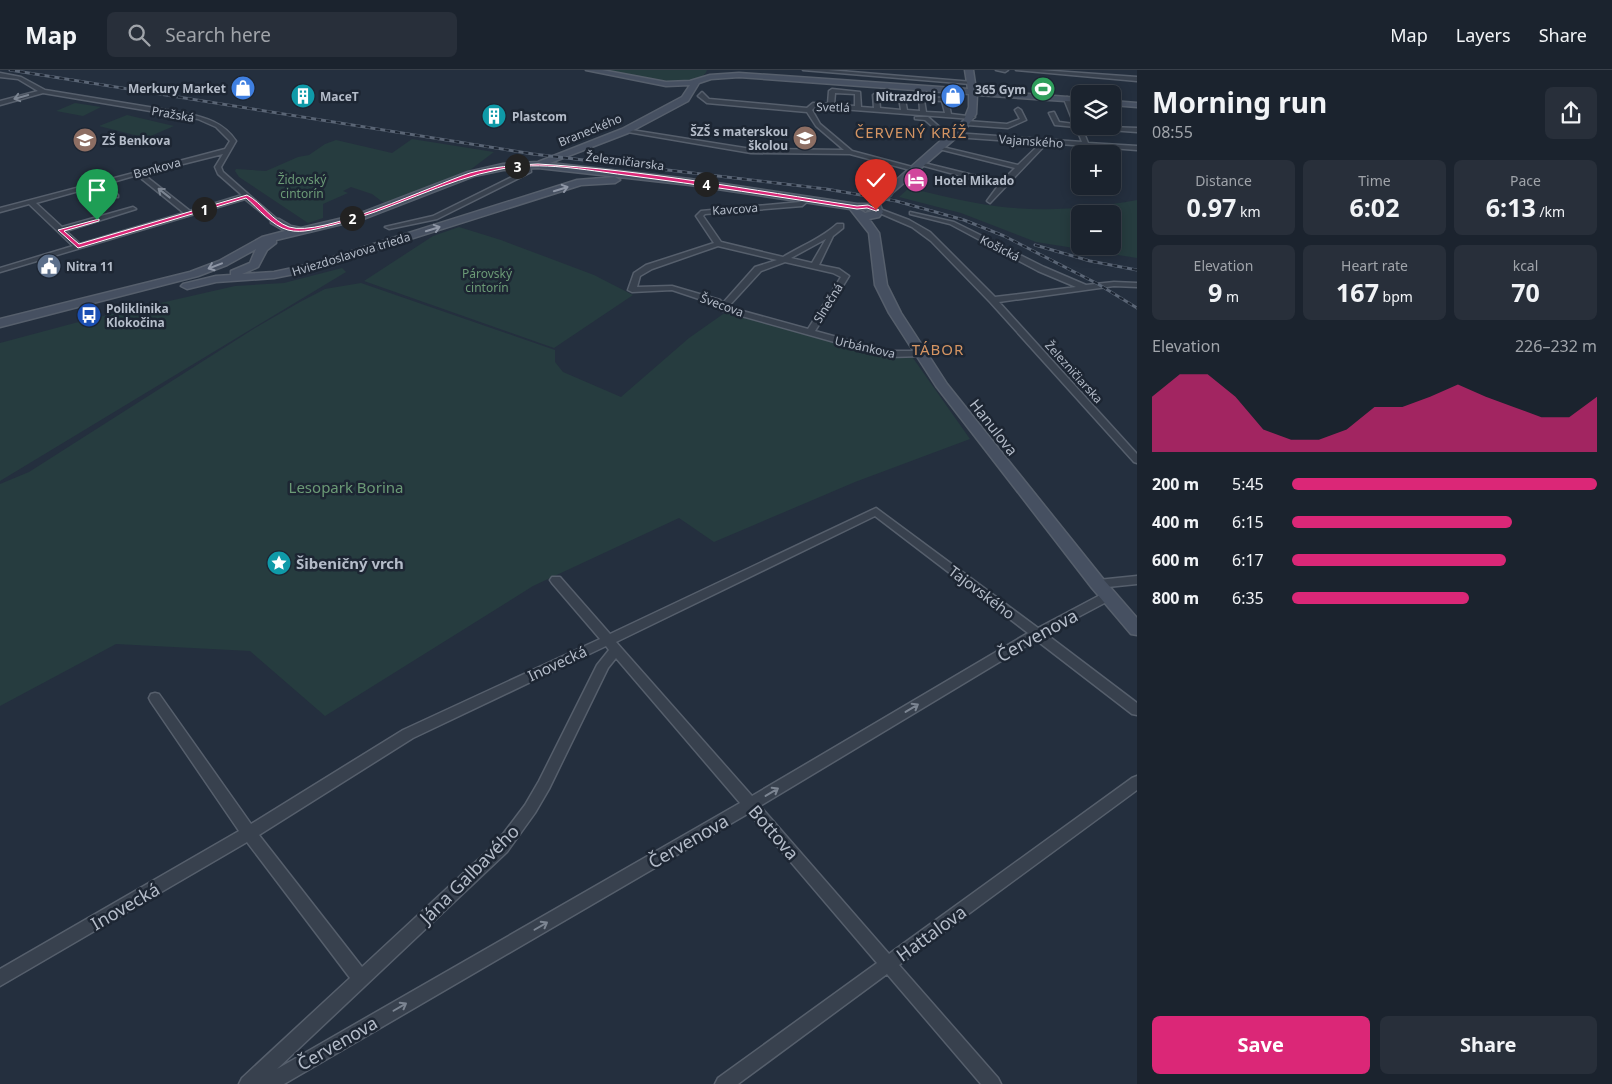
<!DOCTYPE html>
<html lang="en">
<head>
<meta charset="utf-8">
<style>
	body { margin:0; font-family:"Noto Sans",sans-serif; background:#282f3a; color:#f1f3f6; height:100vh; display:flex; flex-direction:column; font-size:19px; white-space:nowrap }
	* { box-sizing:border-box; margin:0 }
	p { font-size:16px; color:#a0a4aa }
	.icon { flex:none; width:28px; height:28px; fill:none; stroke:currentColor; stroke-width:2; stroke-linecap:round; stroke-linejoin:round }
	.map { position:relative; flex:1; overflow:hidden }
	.details { display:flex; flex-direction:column; background:#1b232e; width:475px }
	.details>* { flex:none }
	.buttons { position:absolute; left:1071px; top:15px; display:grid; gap:10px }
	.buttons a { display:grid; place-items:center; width:50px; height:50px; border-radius:8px; background:#1b232e; box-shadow:0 2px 12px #0003,0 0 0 1px #39404a; font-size:25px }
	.pin { position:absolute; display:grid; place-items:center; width:42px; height:42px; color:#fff; margin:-51px -21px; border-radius:50% 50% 50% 0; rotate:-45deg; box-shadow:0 0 5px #0007 }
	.pin .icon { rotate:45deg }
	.km { position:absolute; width:25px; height:25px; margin:-12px; border-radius:50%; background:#222; color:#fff; font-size:14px; line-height:25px; text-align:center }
	.round { display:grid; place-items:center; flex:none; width:52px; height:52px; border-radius:8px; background:#282f3a }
	.summary { display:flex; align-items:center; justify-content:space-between; height:85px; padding:0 15px }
	h1 { font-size:28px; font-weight:700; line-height:38px }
	.stats { display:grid; grid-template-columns:repeat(3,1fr); gap:8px; height:85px; padding:5px 15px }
	.stats div { display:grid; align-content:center; border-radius:8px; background:#282f3a; text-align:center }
	.stats b { font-size:25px; font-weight:700 }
	.stats small { font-size:14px; font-weight:400 }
	.stats p { font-size:14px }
	.chart { height:140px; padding:10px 15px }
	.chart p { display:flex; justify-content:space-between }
	.chart svg { width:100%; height:90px; margin-top:5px; fill:#db2777; opacity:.7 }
	.action { display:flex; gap:10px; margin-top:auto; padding:10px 15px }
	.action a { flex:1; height:58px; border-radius:8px; background:#db2777; color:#fff; font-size:20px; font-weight:700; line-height:58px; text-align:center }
	.action a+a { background:#282f3a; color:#f1f3f6 }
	ul { padding:0 15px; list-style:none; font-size:16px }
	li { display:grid; grid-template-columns:80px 60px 1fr; align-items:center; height:38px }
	li i { height:12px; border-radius:6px; background:#db2777 }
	header { display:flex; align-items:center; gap:30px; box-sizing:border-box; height:70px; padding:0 25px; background:#1b232e; border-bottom:1px solid #39404a }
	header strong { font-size:24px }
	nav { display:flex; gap:28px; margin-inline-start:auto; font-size:18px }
	.search { width:350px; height:45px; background:#282f3a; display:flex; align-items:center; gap:12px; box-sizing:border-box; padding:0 18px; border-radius:8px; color:#a0a4aa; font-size:19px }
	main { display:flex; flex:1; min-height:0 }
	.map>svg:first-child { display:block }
	.green { fill:#263c3f; fill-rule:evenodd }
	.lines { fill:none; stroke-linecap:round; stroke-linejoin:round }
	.street-casing { stroke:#565f6c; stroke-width:3 }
	.secondary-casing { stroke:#565f6c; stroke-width:3 }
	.street { fill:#38414e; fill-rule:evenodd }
	.secondary { fill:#465061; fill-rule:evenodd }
	.rail-casing { stroke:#5a6575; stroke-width:3 }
	.rail { stroke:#1d2633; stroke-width:2; stroke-dasharray:5; stroke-linecap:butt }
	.secondary-bridge-casing { stroke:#565f6c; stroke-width:12; stroke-linecap:butt }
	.secondary-bridge { stroke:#465061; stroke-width:11 }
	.oneway { stroke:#7c8592 }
	.oneway2 { stroke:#8e96a5 }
	.route { fill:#db2777; stroke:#fff }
	.labels { text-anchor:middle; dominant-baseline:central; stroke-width:5; stroke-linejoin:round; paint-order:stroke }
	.far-poi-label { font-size:12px; font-weight:bold; fill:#b4bcc9; stroke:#1d2633; text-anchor:start }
	.far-street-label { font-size:12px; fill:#b4bcc9; stroke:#1d2633 }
	.far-park-label { font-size:12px; fill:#6b9a76; stroke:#1d2633 }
	.far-quarter-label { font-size:15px; letter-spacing:1px; fill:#d59563; stroke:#1d2633 }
	.street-label { font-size:15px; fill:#b4bcc9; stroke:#1d2633 }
	.park-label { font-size:15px; fill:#6b9a76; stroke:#1d2633 }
	.poi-label { font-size:15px; font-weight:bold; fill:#b4bcc9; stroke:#1d2633; text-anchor:start }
	.near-street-label { font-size:18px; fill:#b4bcc9; stroke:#1d2633 }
</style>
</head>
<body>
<header>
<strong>Map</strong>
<div class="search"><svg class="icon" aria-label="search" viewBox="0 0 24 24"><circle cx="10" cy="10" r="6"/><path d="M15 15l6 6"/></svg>Search here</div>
<nav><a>Map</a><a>Layers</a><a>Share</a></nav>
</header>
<main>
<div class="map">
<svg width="1137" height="1014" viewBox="0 0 1137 1014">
	<rect width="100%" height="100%" fill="#242f3e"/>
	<path class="green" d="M602 0H707C700 24 620 3 602 0Z
		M75 33 101 37 83 46 56 41Z
		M127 45 174 56 146 68 99 56Z
		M412 69 494 82 470 100 384 133 372 124 351 117 343 121 348 123 323 134V148L308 153 239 107 235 101 236 99 266 101 298 87 309 85 325 74 336 70 392 83Z
		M909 118C931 123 954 129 976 133 1028 143 1085 140 1137 130V188L1036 172 961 143 899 127ZM1080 144H1112V176H1080Z
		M459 157 501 170 594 205 633 225 554 278 364 211 433 166Z
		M342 198 346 202 0 411V273L86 250 235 216 284 213Z
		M361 213 555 280V292L563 302 621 327 689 268 726 242 913 288 970 369 855 412 714 472 679 448 533 516 325 646 250 581 116 574 0 636V414L29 402 255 258 300 232 325 219Z"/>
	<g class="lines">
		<defs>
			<path id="street" d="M803 0H828L973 12 970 14Z
				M996 0H1008L1005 2Z
				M1016 0H1040L1137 7V11Z
				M0 3 21 7 45 20 185 43C206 48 223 52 236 71L221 97 223 102 279 151 273 152 245 129 0 202V198L73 176 29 134 0 142V138L225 79 230 71 216 57 198 49 43 23 0 35V31L38 21 18 9 0 7ZM223 84 215 97 218 104 242 125 190 141 143 104ZM137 105 184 143 80 174 66 161 136 139 133 137 62 157 36 133 100 115 114 127H118V125L106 114Z
				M832 19 860 22 861 37 874 38 873 25 876 23 904 25 907 40 920 41 919 27 945 28 948 30 951 44 975 47 972 49 815 37 812 40 820 54 852 81 916 98 917 99 914 101 850 84 751 83 622 61 625 59 751 79 844 80 816 56 807 42 707 33 698 26 702 22 709 29 807 38 813 33 828 34 829 21ZM835 23 855 24V36L834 35ZM879 27 899 28 901 40 880 38ZM924 30 942 31 945 43 926 42Z
				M1067 27 1070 29 1080 56 1137 58V62L1082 58 1088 73 1137 76V80L1047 73 990 133 987 131 998 116 917 94 920 92 1001 112 1015 98 935 78 938 76 1018 95 1041 73 955 67 940 63 925 50 915 49V47H928L944 61 955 63 1082 72 1076 57 1055 55 1049 43 1054 42 1059 52 1074 54 1064 29Z
				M1018 38 1021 40 1026 50 1008 58 967 55 964 53 967 51 1007 54 1020 49 1015 40Z
				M526 95H530L531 102 437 149 389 159 385 157 433 146 526 100Z
				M803 130 808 131 802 136 705 144 703 146 721 172 783 187C801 176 822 168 837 154H843V158L833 166 819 195 839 199 849 206 815 261 888 281H921L925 284 924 286 888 287 720 240 714 234 672 220 632 222 628 220 634 203 646 195 714 173 696 146 701 141 800 132ZM826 169 812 193 791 188 824 170ZM718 176 777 190 755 197 723 233 720 230 672 216 637 217 640 206 652 199ZM785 192 833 203 841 207 808 259 728 237 761 201Z
				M877 138 909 150 930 162 995 227 1076 217 1038 201 950 154 910 144V142L954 152 1044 197 1086 215 1114 212 1137 213V217L1114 216 999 232 1137 384V393L1134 392 990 232 931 171 912 157 875 141 874 140Z
				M876 438 1038 558 1104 523H1112L1114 526 1112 529 1046 564 1137 633V645L1132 644 1036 570 760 736 889 884 1132 708 1137 706V720L899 895 998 1008 1001 1014H981L887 904 738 1014H715L718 1008 877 893 749 743 284 1014H239L242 1008 350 908 247 772 0 916V899L239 761 151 632 149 628 151 624 155 623 159 624 251 754 403 660 600 569 552 513 550 510 552 507H560L610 564ZM875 446 1028 563 752 726 616 572ZM606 576 609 580 597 595 539 711 525 735 497 772 362 897 259 765 413 668ZM616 588 740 733 277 999 507 782 535 743 549 719 608 598Z
				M1137 506V514L1098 518 1092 514 1098 510Z"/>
			<path id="secondary" d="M586 0H602L666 12 690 11 710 5 739 3 968 19 965 0H973L976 20 1080 28V32L977 25 976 44 965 60 892 123 889 124 884 121 886 119 964 50 969 37V24L739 7 711 9 699 13 688 31 628 63 550 93 690 109 857 134H871L872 130H878L883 142 879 147 869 149 879 163 887 215 901 243 947 314 1104 510 1137 548V565L1131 564 1092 518 936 316 889 243 875 215 869 163 850 139 690 115 538 98 503 100 474 106 363 149 276 170V173L267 180 258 197 242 204 274 202 307 195 577 110 615 107 620 110 615 113 581 115 309 201 274 208 216 212 187 219 181 216 183 214 216 206 231 205V201L250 193 256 179 227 195 198 206 0 257V249L190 202 219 191 262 167 285 161 271 153V149H279L291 156 301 158 356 145 468 102 503 94 538 92 622 59 682 27 690 15 666 16ZM866 139 873 141 865 143 860 140Z
				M1112 31 1137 33V37L1112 35Z"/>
		</defs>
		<use href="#street" class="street-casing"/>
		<use href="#secondary" class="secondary-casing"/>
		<use href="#street" class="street"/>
		<use href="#secondary" class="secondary"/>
		<defs>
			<path id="rail" d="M10 0 533 84 826 119 896 131 964 150 1004 166 1098 214 1137 238
				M1035 175 1090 191 1137 200"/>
		</defs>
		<use href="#rail" class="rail-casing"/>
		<use href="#rail" class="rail"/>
		<defs>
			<path id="secondary-bridge" d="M876 131 889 121"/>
		</defs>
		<use href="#secondary-bridge" class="secondary-bridge-casing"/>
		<use href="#secondary-bridge" class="secondary-bridge"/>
	</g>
	<defs><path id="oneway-shaft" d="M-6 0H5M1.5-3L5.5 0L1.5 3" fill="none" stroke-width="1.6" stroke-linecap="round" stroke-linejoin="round" transform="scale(1.25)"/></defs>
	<g class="oneway">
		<use href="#oneway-shaft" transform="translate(21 27) rotate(164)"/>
		<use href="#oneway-shaft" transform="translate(164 123) rotate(-142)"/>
		<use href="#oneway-shaft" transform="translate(912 638) rotate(-31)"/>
		<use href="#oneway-shaft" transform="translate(772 722) rotate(-31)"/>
		<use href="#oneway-shaft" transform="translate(541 856) rotate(-30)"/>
		<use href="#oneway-shaft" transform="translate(400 937) rotate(-30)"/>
	</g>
	<g class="oneway2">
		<use href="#oneway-shaft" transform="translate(561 119) rotate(-17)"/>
		<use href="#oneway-shaft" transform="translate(433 159) rotate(-17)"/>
		<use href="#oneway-shaft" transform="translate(215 196) rotate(159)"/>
	</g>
	<path class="route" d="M538 94C645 100 751 120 857 136L868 135 879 140 876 141 867 138 857 139C780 127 703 115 625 105 585 100 541 91 501 99 443 110 390 141 333 155 318 158 303 164 288 160 272 156 258 138 246 128L78 178 58 160 99 149V151L64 161 79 174 247 125C262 133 272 151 289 157 322 168 433 115 470 103 492 97 515 95 538 94Z"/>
	<defs>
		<symbol id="shop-disc" viewBox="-11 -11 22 22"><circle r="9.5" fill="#3f7fe0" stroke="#1d2633"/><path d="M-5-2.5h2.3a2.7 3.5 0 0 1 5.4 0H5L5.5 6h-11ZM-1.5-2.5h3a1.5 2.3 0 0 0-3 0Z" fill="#fff"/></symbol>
		<symbol id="stadium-disc" viewBox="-11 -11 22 22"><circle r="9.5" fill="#2e9e5b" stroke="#1d2633"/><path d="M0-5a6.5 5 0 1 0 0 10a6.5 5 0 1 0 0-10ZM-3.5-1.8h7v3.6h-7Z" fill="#fff"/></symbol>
		<symbol id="building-disc" viewBox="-11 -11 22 22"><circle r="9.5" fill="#0f9aa8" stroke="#1d2633"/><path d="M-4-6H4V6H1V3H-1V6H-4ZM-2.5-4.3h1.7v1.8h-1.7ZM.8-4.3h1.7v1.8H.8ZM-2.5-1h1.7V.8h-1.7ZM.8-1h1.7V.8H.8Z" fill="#fff"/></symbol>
		<symbol id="school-disc" viewBox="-11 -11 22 22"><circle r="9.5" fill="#8d6e63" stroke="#1d2633"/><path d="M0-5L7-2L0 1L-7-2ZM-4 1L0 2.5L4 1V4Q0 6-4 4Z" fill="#fff"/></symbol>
		<symbol id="hotel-disc" viewBox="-11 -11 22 22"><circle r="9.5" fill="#d1479c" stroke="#1d2633"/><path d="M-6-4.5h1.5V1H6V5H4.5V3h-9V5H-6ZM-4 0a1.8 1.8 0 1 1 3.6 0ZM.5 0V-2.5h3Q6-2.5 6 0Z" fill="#fff"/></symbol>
		<symbol id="civic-disc" viewBox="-11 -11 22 22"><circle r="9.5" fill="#5c6f8a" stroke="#1d2633"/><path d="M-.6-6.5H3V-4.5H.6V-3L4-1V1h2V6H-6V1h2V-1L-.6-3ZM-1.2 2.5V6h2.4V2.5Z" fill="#fff"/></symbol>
		<symbol id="bus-disc" viewBox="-11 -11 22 22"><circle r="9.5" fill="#1a4fb4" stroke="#1d2633"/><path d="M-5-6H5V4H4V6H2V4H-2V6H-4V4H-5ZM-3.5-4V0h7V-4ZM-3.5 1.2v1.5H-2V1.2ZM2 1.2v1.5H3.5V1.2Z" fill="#fff"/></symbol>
		<symbol id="sight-disc" viewBox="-11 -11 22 22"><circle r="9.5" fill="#0f9aa8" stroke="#1d2633"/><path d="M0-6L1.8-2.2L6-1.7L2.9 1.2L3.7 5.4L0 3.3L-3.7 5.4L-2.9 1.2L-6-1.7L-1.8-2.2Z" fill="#fff"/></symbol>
	</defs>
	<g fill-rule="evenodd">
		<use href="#shop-disc" x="229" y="4" width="28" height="28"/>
		<use href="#stadium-disc" x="1029" y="5" width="28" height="28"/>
		<use href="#building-disc" x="289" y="12" width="28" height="28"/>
		<use href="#shop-disc" x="939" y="12" width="28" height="28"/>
		<use href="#building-disc" x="480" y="32" width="28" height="28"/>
		<use href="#school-disc" x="791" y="54" width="28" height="28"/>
		<use href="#school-disc" x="71" y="56" width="28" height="28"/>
		<use href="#hotel-disc" x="902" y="96" width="28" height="28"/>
		<use href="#civic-disc" x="35" y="182" width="28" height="28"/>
		<use href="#bus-disc" x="75" y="231" width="28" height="28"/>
		<use href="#sight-disc" x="265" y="479" width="28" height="28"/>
	</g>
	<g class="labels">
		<g class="far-poi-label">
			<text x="226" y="18" text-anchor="end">Merkury Market</text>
			<text x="1026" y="19" text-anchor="end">365 Gym</text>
			<text x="320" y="26">MaceT</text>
			<text x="936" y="26" text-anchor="end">Nitrazdroj</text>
			<text x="512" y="46">Plastcom</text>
			<text x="788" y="61" text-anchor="end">ŠZŠ s materskou<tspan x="788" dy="14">školou</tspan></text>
			<text x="102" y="70">ZŠ Benkova</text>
			<text x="934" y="110">Hotel Mikado</text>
			<text x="66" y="196">Nitra 11</text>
			<text x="106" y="238">Poliklinika<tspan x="106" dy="14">Klokočina</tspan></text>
		</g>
		<g class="far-street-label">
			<text transform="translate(833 37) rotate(2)">Svetlá</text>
			<text transform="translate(173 44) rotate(10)">Pražská</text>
			<text transform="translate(590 60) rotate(-22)">Braneckého</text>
			<text transform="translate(1031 71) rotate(4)">Vajanského</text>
			<text transform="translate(625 91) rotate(7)">Železničiarska</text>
			<text transform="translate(157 98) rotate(-15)">Benkova</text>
			<text transform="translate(735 139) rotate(-4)">Kavcova</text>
			<text transform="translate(1000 178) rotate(27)">Košická</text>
			<text transform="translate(351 184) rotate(-17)">Hviezdoslavova trieda</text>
			<text transform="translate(828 233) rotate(-58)">Slnečná</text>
			<text transform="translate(722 235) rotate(20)">Švecova</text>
			<text transform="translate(865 277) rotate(13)">Urbánkova</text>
			<text transform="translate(1074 302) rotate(48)">Železničiarska</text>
		</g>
		<g class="far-park-label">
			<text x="302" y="109">Židovský<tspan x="302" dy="14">cintorín</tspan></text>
			<text x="487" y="203">Párovský<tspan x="487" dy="14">cintorín</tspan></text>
		</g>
		<g class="far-quarter-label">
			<text x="911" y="62">ČERVENÝ KRÍŽ</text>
			<text x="938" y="279">TÁBOR</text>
		</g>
		<g class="street-label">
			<text transform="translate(994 357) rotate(52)">Hanulova</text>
			<text transform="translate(982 522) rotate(37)">Tajovského</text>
			<text transform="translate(557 593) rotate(-25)">Inovecká</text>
		</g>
		<g class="park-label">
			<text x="346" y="417">Lesopark Borina</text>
		</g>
		<g class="poi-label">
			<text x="296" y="493">Šibeničný vrch</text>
		</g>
		<g class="near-street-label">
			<text transform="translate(1037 565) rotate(-29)">Červenova</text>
			<text transform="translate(774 762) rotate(49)">Bottova</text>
			<text transform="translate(688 771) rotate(-30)">Červenova</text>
			<text transform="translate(469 804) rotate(-45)">Jána Galbavého</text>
			<text transform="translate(125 836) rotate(-30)">Inovecká</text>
			<text transform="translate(931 863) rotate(-36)">Hattalova</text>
			<text transform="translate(337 973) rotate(-30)">Červenova</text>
		</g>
	</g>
</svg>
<div class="buttons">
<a><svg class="icon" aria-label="layers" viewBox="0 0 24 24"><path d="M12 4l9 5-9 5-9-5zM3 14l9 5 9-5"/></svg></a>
<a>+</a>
<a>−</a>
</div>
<div class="pin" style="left:97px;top:150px;background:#1e9e55"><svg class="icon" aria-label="arrive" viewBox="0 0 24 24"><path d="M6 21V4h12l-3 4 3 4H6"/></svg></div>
<div class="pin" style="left:876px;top:140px;background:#d93025"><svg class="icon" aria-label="check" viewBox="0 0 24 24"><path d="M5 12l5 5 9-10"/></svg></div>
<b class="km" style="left:204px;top:139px">1</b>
<b class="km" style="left:352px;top:148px">2</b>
<b class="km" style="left:517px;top:96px">3</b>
<b class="km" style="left:706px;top:114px">4</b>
</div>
<section class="details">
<div class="summary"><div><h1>Morning run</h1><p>08:55</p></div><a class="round"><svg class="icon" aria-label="share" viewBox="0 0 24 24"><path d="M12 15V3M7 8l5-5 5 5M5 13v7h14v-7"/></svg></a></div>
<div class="stats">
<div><p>Distance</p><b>0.97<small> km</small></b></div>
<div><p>Time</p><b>6:02</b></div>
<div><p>Pace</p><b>6:13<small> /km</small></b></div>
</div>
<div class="stats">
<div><p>Elevation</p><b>9<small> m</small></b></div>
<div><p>Heart rate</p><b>167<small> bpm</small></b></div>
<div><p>kcal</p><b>70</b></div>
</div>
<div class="chart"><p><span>Elevation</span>226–232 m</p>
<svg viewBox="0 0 160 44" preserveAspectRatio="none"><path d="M0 44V17L10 6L20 6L30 17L40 33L50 38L60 38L70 33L80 22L90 22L100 17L110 11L120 17L130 22L140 27L150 27L160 17V44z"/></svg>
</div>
<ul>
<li><b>200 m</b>5:45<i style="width:100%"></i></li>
<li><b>400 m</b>6:15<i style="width:72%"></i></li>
<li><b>600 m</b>6:17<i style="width:70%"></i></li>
<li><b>800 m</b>6:35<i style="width:58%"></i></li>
</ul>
<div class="action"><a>Save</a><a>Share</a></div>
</section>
</main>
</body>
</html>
